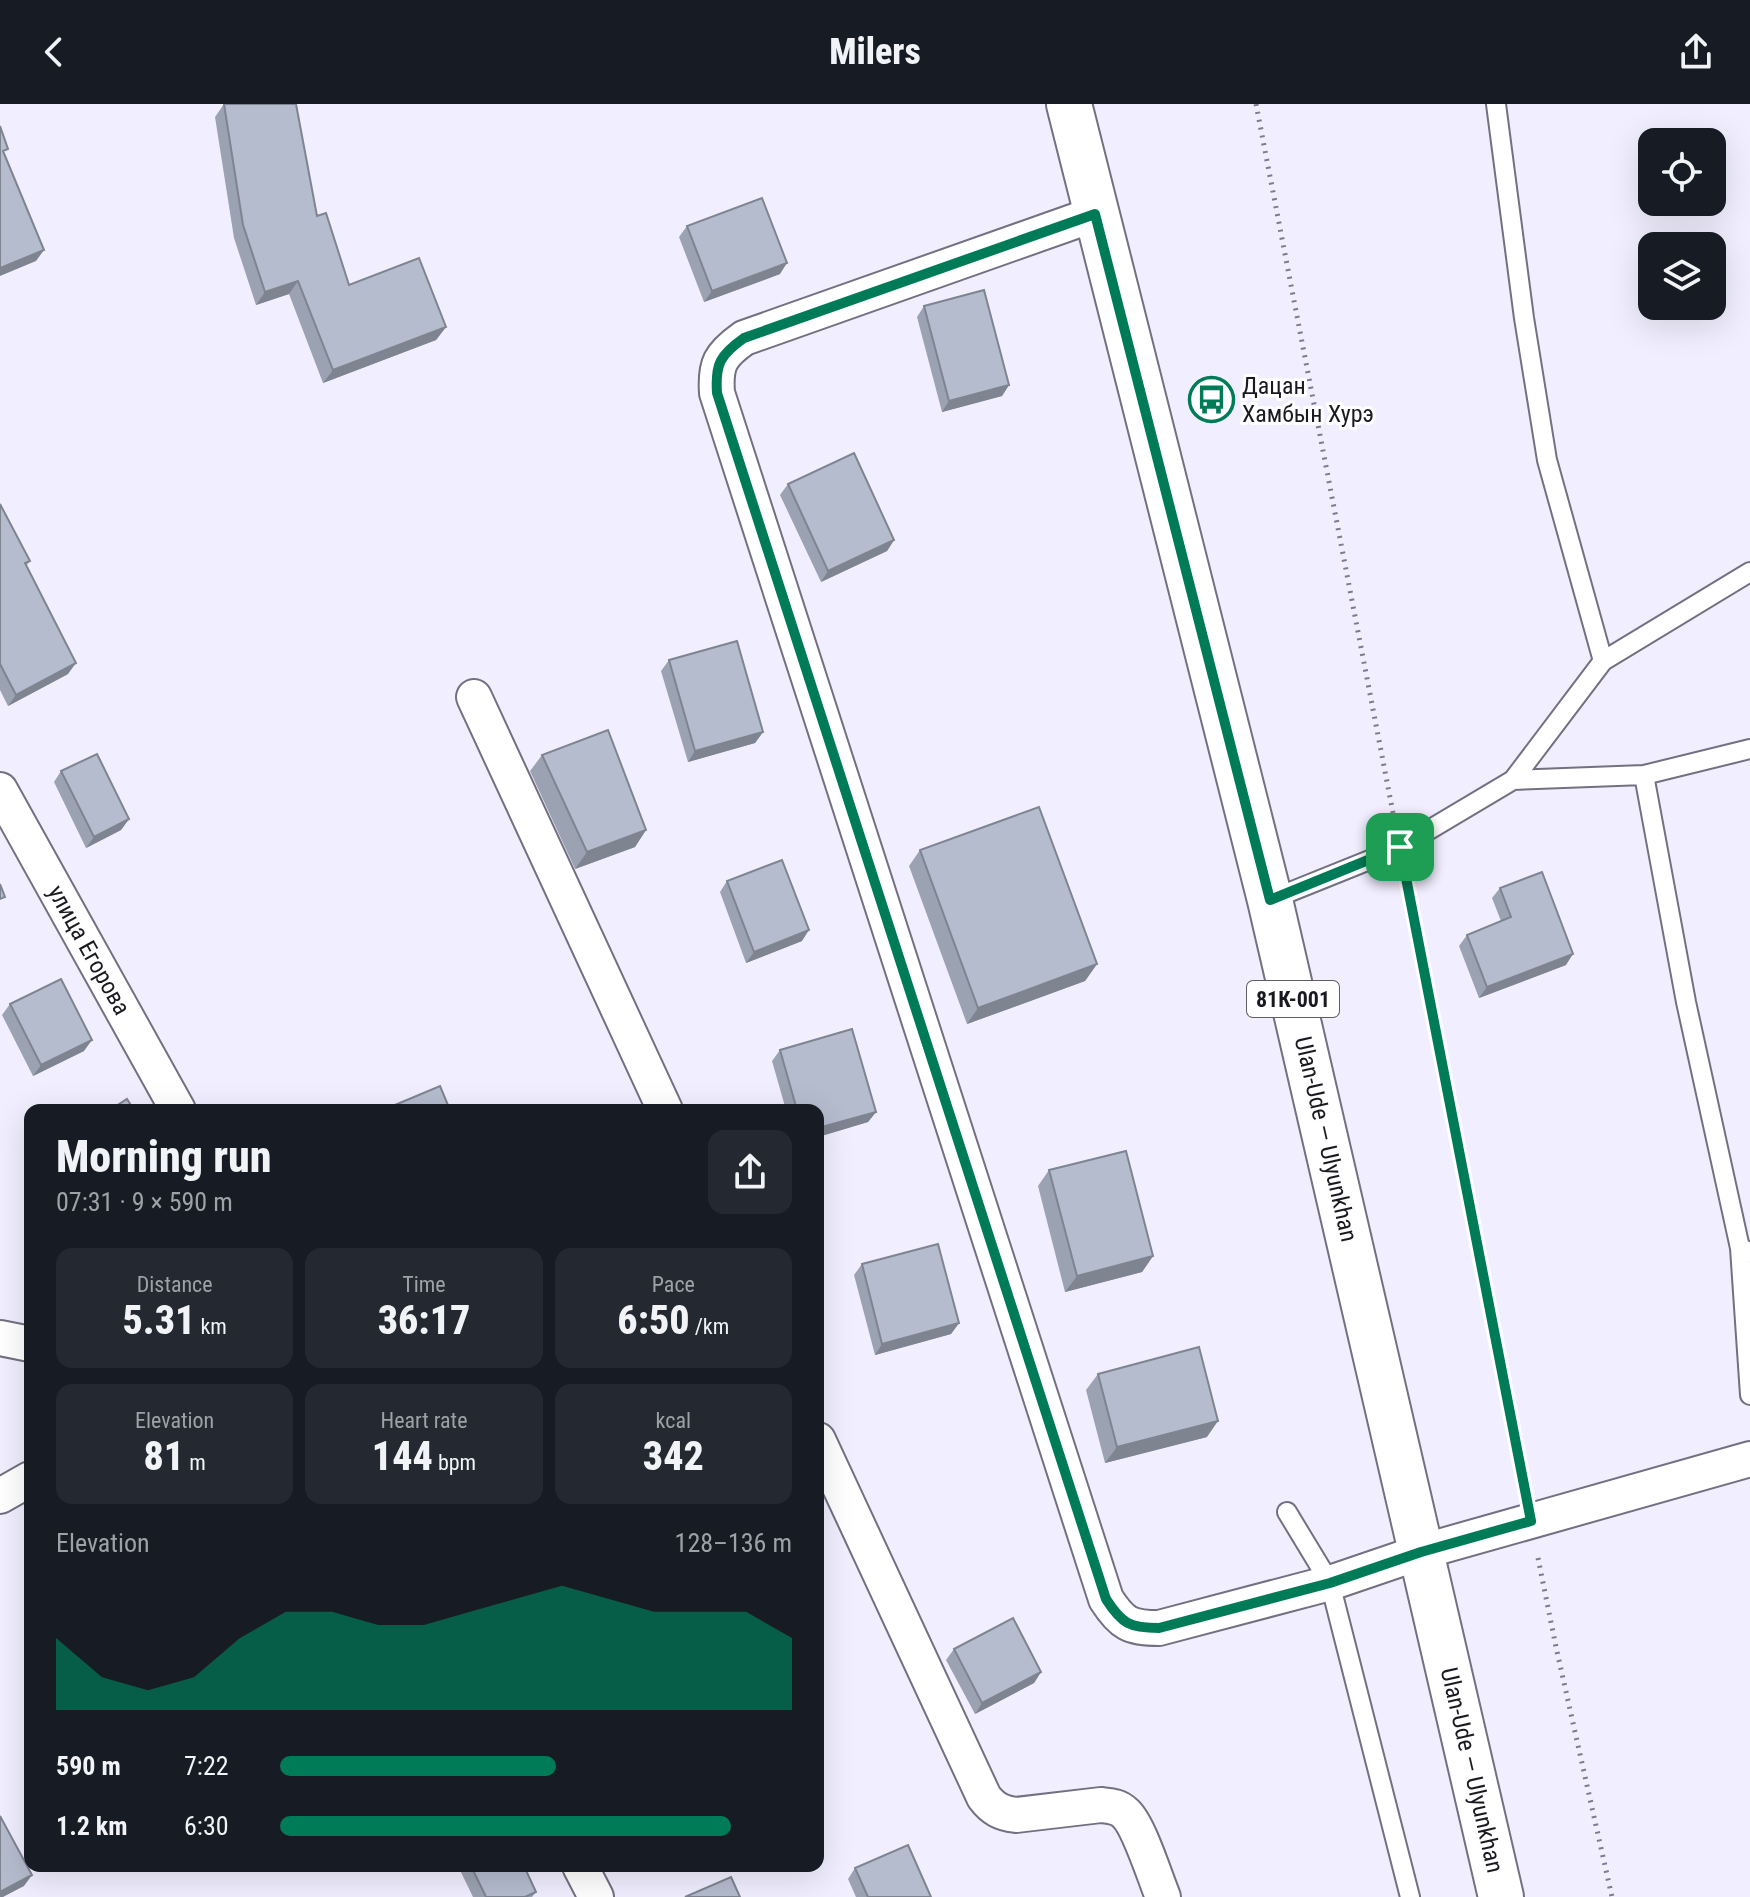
<!DOCTYPE html>
<html lang="en">
<head>
<meta charset="utf-8">
<style>
	body { margin:0; font-family:"Roboto Condensed",sans-serif; background:#242831; color:#f1f3f6; height:100vh; display:flex; flex-direction:column; font-size:30px; white-space:nowrap }
	* { box-sizing:border-box; margin:0 }
	p { font-size:26px; color:#9ea1a6 }
	.icon { flex:none; width:44px; height:44px; fill:none; stroke:currentColor; stroke-width:2; stroke-linecap:round; stroke-linejoin:round }
	.map { position:relative; flex:1; overflow:hidden }
	.sheet { position:absolute; left:24px; top:1000px; width:800px; height:768px; display:flex; flex-direction:column; background:#171b24; border-radius:16px; box-shadow:0 8px 32px #0002 }
	.sheet>* { flex:none }
	.tools { position:absolute; left:1638px; top:24px; display:grid; gap:16px }
	.tools a { display:grid; place-items:center; width:88px; height:88px; border-radius:16px; background:#171b24; box-shadow:0 8px 32px #0002; font-size:40px }
	.pin { position:absolute; display:grid; place-items:center; width:68px; height:68px; color:#fff; margin:-34px; border-radius:16px; box-shadow:0 4px 12px #0006 }
	.round { display:grid; place-items:center; flex:none; width:84px; height:84px; border-radius:16px; background:#242831 }
	.head { display:flex; align-items:center; justify-content:space-between; height:136px; padding:0 32px }
	h1 { font-size:44px; font-weight:800; line-height:60px }
	.metrics { display:grid; grid-template-columns:repeat(3,1fr); gap:12px; height:136px; padding:8px 32px }
	.metrics div { display:grid; align-content:center; border-radius:16px; background:#242831; text-align:center }
	.metrics b { font-size:40px; font-weight:800 }
	.metrics small { font-size:22px; font-weight:400 }
	.metrics p { font-size:22px }
	.chart { height:224px; padding:16px 32px }
	.chart p { display:flex; justify-content:space-between }
	.chart svg { width:100%; height:144px; margin-top:8px; fill:#007b58; opacity:.7 }
	ul { padding:0 32px; list-style:none; font-size:26px }
	li { display:grid; grid-template-columns:128px 96px 1fr; align-items:center; height:60px }
	li i { height:20px; border-radius:10px; background:#007b58 }
	header { display:flex; justify-content:space-between; align-items:center; height:104px; padding:0 32px; background:#171b24; font-size:36px; font-weight:800 }
	.map>svg:first-child { display:block }
	.lines { fill:none; stroke-linecap:round; stroke-linejoin:round }
	.service-casing { stroke:#727081; stroke-width:22 }
	.minor-casing { stroke:#727081; stroke-width:38 }
	.primary-casing { stroke:#727081; stroke-width:48 }
	.path { stroke:#7d7c87; stroke-width:5; stroke-dasharray:2 6; stroke-linecap:butt }
	.service { stroke:#fff; stroke-width:18 }
	.minor { stroke:#fff; stroke-width:34 }
	.primary { stroke:#fff; stroke-width:44 }
	.wall { fill:#9ba2b1 }
	.shaded-wall { fill:#7e8490 }
	.building { fill:#b4bcce; stroke:#7e8490; stroke-width:2 }
	.route-casing { stroke:#fff; stroke-width:16 }
	.route { stroke:#007b58; stroke-width:10 }
	.labels { text-anchor:middle; dominant-baseline:central; stroke-width:6; stroke-linejoin:round; paint-order:stroke }
	.shield { fill:#fefefe; stroke:#5e5e63; stroke-width:2 }
	.shield-label { font-size:22px; font-weight:bold; fill:#1a1920 }
	.poi-label { font-size:24px; fill:#1a1920; stroke:#fefefe; text-anchor:start }
	.street-label { font-size:24px; fill:#1a1920; stroke:#fefefe }
</style>
</head>
<body>
<header><svg class="icon" aria-label="back" viewBox="0 0 24 24"><path d="M15 5l-7 7 7 7"/></svg>Milers<svg class="icon" aria-label="share" viewBox="0 0 24 24"><path d="M12 15V3M7 8l5-5 5 5M5 13v7h14v-7"/></svg></header>
<div class="map">
<svg width="1750" height="1793" viewBox="0 0 1750 1793">
	<rect width="100%" height="100%" fill="#f1efff"/>
	<g class="lines">
		<defs>
			<path id="service" d="M1496 0 1524 214 1547 356 1603 557
				M1644 671 1686 898 1740 1144 1750 1148
				M1513 676 1603 557 1750 468
				M1270 796 1397 745 1513 676 1644 671 1750 645
				M1740 1144 1750 1291
				M1287 1408 1330 1479 1410 1793"/>
			<path id="minor" d="M1095 110 744 234C720 251 715 260 717 289L1106 1495C1122 1520 1130 1524 1159 1524L1330 1479 1421 1448 1750 1355
				M474 593 665 1006
				M0 686 178 1006
				M0 1234 30 1240
				M818 1336 984 1693C993 1705 1001 1709 1016 1711L1101 1701C1110 1702 1118 1702 1125 1709 1139 1721 1155 1774 1163 1793
				M0 1392 30 1375
				M580 1762 596 1793"/>
			<path id="primary" d="M1069 0 1270 796 1501 1793"/>
		</defs>
		<use href="#service" class="service-casing"/>
		<use href="#minor" class="minor-casing"/>
		<use href="#primary" class="primary-casing"/>
		<path class="path" d="M1256 0 1394 714
			M1406 775 1524 1381
			M1538 1454 1556 1543 1612 1793"/>
		<use href="#service" class="service"/>
		<use href="#minor" class="minor"/>
		<use href="#primary" class="primary"/>
	</g>
	<path class="wall" d="M224 0 317 112 349 181 446 223 436 236 323 279 289 190 256 201 234 134 215 13Z
		M687 122 780 170 704 198 679 133Z
		M924 202 1009 281 1002 292 942 308 917 213Z
		M788 380 894 436 887 447 821 478 780 391Z
		M0 400 30 457 26 462 68 570 8 602 0 586Z
		M669 556 763 628 755 639 688 658 661 567Z
		M542 651 646 726 635 743 575 765 530 667Z
		M61 667 129 715 121 726 86 744 54 678Z
		M920 746 1097 860 1085 877 967 920 909 762Z
		M727 777 802 837 746 859 720 788Z
		M1500 784 1566 861 1479 894 1459 842 1467 831 1501 817 1492 794Z
		M10 900 84 947 33 972 2 911Z
		M780 946 876 1008 868 1018 818 1033V1006H786L772 957Z
		M1049 1066 1153 1152 1142 1168 1065 1188 1038 1082Z
		M862 1160 959 1219 951 1230 875 1251 854 1171Z
		M1098 1270 1207 1333 1105 1359 1086 1286Z
		M954 1545 1041 1568 1034 1579 975 1610 946 1556Z
		M458 1762H524L536 1788 532 1793H473Z
		M855 1764 931 1793H856L848 1775Z"/>
	<path class="shaded-wall" d="M44 146 36 157 0 172V164Z
		M787 159 780 170 704 198 712 187Z
		M298 177 289 190 256 201 265 188Z
		M446 223 436 236 323 279 333 266Z
		M1009 281 1002 292 942 308 949 297Z
		M894 436 887 447 821 478 828 467Z
		M76 559 68 570 8 602 16 591Z
		M763 628 755 639 688 658 695 647Z
		M129 715 121 726 86 744 94 733Z
		M646 726 635 743 575 765 587 748Z
		M809 826 802 837 746 859 754 848Z
		M1573 850 1566 861 1479 894 1487 883Z
		M1097 860 1085 877 967 920 978 904Z
		M92 936 84 947 33 972 41 961Z
		M876 1008 868 1018 818 1033V1024Z
		M1153 1152 1142 1168 1065 1188 1077 1172Z
		M959 1219 951 1230 875 1251 882 1240Z
		M1218 1317 1207 1333 1105 1359 1117 1343Z
		M1041 1568 1034 1579 975 1610 982 1599Z
		M32 1771 24 1782 3 1793H0V1788Z"/>
	<path class="building" d="M224 0H296L317 112 326 109 349 181 419 154 446 223 333 266 298 177 265 188 243 121Z
		M0 22 8 45 3 47 44 146 0 164Z
		M762 94 787 159 712 187 687 122Z
		M984 186 1009 281 949 297 924 202Z
		M854 349 894 436 828 467 788 380Z
		M0 400 30 457 25 459 76 559 16 591 0 560Z
		M737 537 763 628 695 647 669 556Z
		M608 626 646 726 587 748 542 651Z
		M97 650 129 715 94 733 61 667Z
		M1039 703 1097 860 978 904 920 746Z
		M782 756 809 826 754 848 727 777Z
		M1542 768 1573 850 1487 883 1467 831 1511 813 1500 784Z
		M0 780 5 793 0 795Z
		M61 875 92 936 41 961 10 900Z
		M852 925 876 1008 818 1024V1006H797L780 946Z
		M440 982 450 1006H383Z
		M127 995 134 1006H110Z
		M1126 1047 1153 1152 1077 1172 1049 1066Z
		M938 1140 959 1219 882 1240 862 1160Z
		M1199 1243 1218 1317 1117 1343 1098 1270Z
		M1013 1514 1041 1568 982 1599 954 1545Z
		M818 1549 823 1564 818 1566Z
		M0 1712 32 1771 0 1788Z
		M908 1741 931 1793H868L855 1764Z
		M471 1762H524L536 1788 525 1793H486Z
		M731 1773 740 1793H685Z"/>
	<g class="lines">
		<defs>
			<path id="route" d="M1095 110 1270 796 1400 743 1531 1417 1421 1448 1330 1479 1159 1524C1130 1524 1122 1520 1106 1495L717 289C715 260 720 251 744 234Z"/>
		</defs>
		<use href="#route" class="route-casing"/>
		<use href="#route" class="route"/>
	</g>
	<defs>
		<symbol id="bus-ring" viewBox="-11 -11 22 22"><circle r="9.5" fill="#fefefe" stroke="#007b58" stroke-width="1.5"/><path d="M-5-6H5V4H4V6H2V4H-2V6H-4V4H-5ZM-3.5-4V0h7V-4ZM-3.5 1.2v1.5H-2V1.2ZM2 1.2v1.5H3.5V1.2Z" fill="#007b58"/></symbol>
	</defs>
	<g fill-rule="evenodd">
		<use href="#bus-ring" x="1186" y="270" width="51" height="51"/>
	</g>
	<g class="labels">
		<rect class="shield" x="1247" y="877" width="92" height="36" rx="6"/>
		<g class="shield-label">
			<text x="1293" y="895">81К-001</text>
		</g>
		<g class="poi-label">
			<text x="1242" y="282">Дацан<tspan x="1242" dy="28">Хамбын Хурэ</tspan></text>
		</g>
		<g class="street-label">
			<text transform="translate(89 846) rotate(61)">улица Егорова</text>
			<text transform="translate(1326 1035) rotate(77)">Ulan-Ude — Ulyunkhan</text>
			<text transform="translate(1472 1666) rotate(77)">Ulan-Ude — Ulyunkhan</text>
		</g>
	</g>
</svg>
<div class="tools">
<a><svg class="icon" aria-label="locate" viewBox="0 0 24 24"><circle cx="12" cy="12" r="6"/><path d="M12 2v4M12 18v4M2 12h4M18 12h4"/></svg></a>
<a><svg class="icon" aria-label="layers" viewBox="0 0 24 24"><path d="M12 4l9 5-9 5-9-5zM3 14l9 5 9-5"/></svg></a>
</div>
<div class="pin" style="left:1400px;top:743px;background:#1e9e55"><svg class="icon" aria-label="arrive" viewBox="0 0 24 24"><path d="M6 21V4h12l-3 4 3 4H6"/></svg></div>
<section class="sheet">
<div class="head"><div><h1>Morning run</h1><p>07:31 · 9 × 590 m</p></div><a class="round"><svg class="icon" aria-label="share" viewBox="0 0 24 24"><path d="M12 15V3M7 8l5-5 5 5M5 13v7h14v-7"/></svg></a></div>
<div class="metrics">
<div><p>Distance</p><b>5.31<small> km</small></b></div>
<div><p>Time</p><b>36:17</b></div>
<div><p>Pace</p><b>6:50<small> /km</small></b></div>
</div>
<div class="metrics">
<div><p>Elevation</p><b>81<small> m</small></b></div>
<div><p>Heart rate</p><b>144<small> bpm</small></b></div>
<div><p>kcal</p><b>342</b></div>
</div>
<div class="chart"><p><span>Elevation</span>128–136 m</p>
<svg viewBox="0 0 160 44" preserveAspectRatio="none"><path d="M0 44V22L10 34L20 38L30 34L40 22L50 14L60 14L70 18L80 18L90 14L100 10L110 6L120 10L130 14L140 14L150 14L160 22V44z"/></svg>
</div>
<ul>
<li><b>590 m</b>7:22<i style="width:54%"></i></li>
<li><b>1.2 km</b>6:30<i style="width:88%"></i></li>
</ul>
</section>
</div>
</body>
</html>
